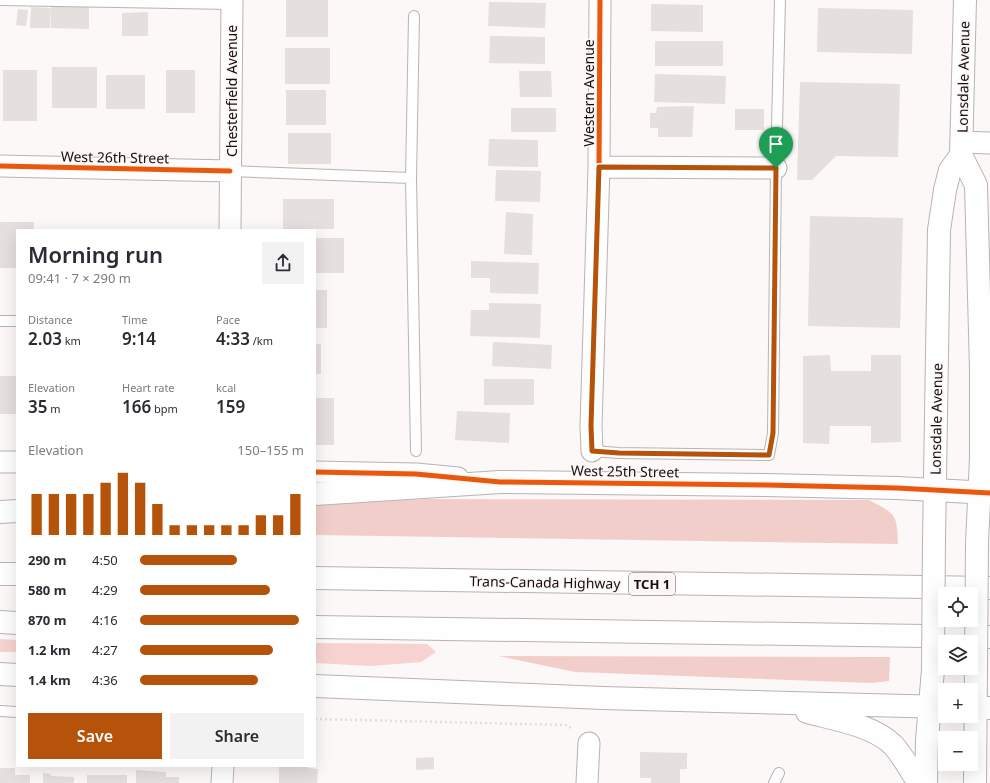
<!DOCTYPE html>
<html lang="en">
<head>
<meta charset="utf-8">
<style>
	body { margin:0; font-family:"Noto Sans",sans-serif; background:#f2f2f3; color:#2b2b33; height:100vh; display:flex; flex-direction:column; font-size:15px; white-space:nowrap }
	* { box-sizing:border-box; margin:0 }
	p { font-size:13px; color:#7c7c81 }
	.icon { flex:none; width:22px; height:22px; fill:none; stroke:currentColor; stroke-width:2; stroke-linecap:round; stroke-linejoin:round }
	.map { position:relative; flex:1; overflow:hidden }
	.side { position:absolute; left:16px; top:229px; width:300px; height:538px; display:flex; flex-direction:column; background:#fff; border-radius:0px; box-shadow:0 4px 16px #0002 }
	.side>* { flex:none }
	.buttons { position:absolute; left:938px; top:587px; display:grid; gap:8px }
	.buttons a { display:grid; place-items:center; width:40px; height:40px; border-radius:0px; background:#fff; box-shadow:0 4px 16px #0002; font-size:20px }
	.pin { position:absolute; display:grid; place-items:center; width:34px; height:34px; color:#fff; margin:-41px -17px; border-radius:50% 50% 50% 0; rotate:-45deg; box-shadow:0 0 4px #0007 }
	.pin .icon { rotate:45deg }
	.round { display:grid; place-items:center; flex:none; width:42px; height:42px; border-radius:0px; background:#f2f2f3 }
	.overview { display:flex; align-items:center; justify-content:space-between; height:68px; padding:0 12px }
	h1 { font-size:22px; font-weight:600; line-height:30px }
	.metrics { display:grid; grid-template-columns:repeat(3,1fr); gap:6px; height:68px; padding:4px 12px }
	.metrics div { display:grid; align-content:center }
	.metrics b { font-size:17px; font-weight:600 }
	.metrics small { font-size:11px; font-weight:400 }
	.metrics p { font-size:11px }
	.chart { height:112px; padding:8px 12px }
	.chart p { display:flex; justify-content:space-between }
	.chart svg { width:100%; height:72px; margin-top:4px; stroke:#b45309; stroke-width:6 }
	.action { display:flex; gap:8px; margin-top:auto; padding:8px 12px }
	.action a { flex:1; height:46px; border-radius:0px; background:#b45309; color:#fff; font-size:16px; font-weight:600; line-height:46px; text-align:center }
	.action a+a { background:#f2f2f3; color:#2b2b33 }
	ul { padding:0 12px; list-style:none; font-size:13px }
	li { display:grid; grid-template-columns:64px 48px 1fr; align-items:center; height:30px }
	li i { height:10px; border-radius:5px; background:#b45309 }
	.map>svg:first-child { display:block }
	.green { fill:#f6d3d0 }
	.forest { fill:#f2ceca }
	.building { fill:#e5dfde }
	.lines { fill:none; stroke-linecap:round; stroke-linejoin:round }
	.lane-casing { stroke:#b9b3b2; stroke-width:12 }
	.street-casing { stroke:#b9b3b2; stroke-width:23 }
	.secondary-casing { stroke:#b9b3b2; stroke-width:24 }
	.highway-casing { stroke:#b9b3b2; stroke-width:24 }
	.path { stroke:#e0dede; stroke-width:2.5; stroke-dasharray:2 3; stroke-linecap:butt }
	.lane { stroke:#fefefe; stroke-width:10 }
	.street { stroke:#fefefe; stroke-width:21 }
	.secondary { stroke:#fefefe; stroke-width:22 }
	.highway { stroke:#fefefe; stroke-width:22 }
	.secondary-bridge-casing { stroke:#b9b3b2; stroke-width:24; stroke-linecap:butt }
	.secondary-bridge { stroke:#fefefe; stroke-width:22 }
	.cycleway-casing { stroke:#fcf7f6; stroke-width:8 }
	.cycleway { stroke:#e8590c; stroke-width:5 }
	.route-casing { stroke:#fff; stroke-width:8 }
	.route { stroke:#b45309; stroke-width:5 }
	.labels { text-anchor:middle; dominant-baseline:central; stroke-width:3; stroke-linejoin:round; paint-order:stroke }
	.shield { fill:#fcf7f6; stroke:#5b5453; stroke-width:1 }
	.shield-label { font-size:13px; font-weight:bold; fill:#160e0d }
	.street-label { font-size:14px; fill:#160e0d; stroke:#fcf7f6 }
</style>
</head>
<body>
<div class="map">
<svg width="990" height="783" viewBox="0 0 990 783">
	<rect width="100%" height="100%" fill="#fbf8f7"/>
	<path class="green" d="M0 639 17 640V652H0Z
		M315 643 427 644 436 652 421 662 371 666 315 663Z"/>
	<path class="forest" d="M425 499 869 500C896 514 897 514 898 544L315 535V505Z
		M499 656 890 657 889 681 872 683 575 672Z"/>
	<path class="building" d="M286 0H328V37H286Z
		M489 2 546 3 545 28 488 26Z
		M651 4 703 5V32L651 31Z
		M51 5 89 6V29L51 28Z
		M31 7 51 8 50 28H30Z
		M818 8 913 10 912 54 817 52Z
		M18 9 28 10 26 26 16 25Z
		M148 12V36H122V13Z
		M490 36 545 37V64L489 63Z
		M655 41H723V66H655Z
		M285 48H330V84H285Z
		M52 67H97V108H52Z
		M3 70H37V121H3Z
		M166 70H195V113H166Z
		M519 71H551L552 97H520Z
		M655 74 726 76 725 104 654 102Z
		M106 75H145V109H106Z
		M800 82 900 84 898 157 836 156 812 180H797Z
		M286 90H326V125H286Z
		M694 106 692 137H658V128H650V113H656L657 107Z
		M511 108H556V132H511Z
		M735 109H764V130H735Z
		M288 133H331V164H288Z
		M489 139 538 140V167L488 166Z
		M496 170 541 171 540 202 495 201Z
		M283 199H334V229H283Z
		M506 212 533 214 532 255 504 254Z
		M810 216 903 218 900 328 808 326Z
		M0 222H34V230H17V268H0Z
		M315 238H344V273H315Z
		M471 261 539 263 538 294 490 293V278H471Z
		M315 290H327V328H315Z
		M489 303 541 304 540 338 470 336 471 310H489Z
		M493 342 552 345 551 369 492 366Z
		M315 344H321V374H315Z
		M830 355 831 371H871V355H901V442L871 443V426H830L829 444 803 443V356Z
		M0 376H17V414H0Z
		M484 379H534V405H484Z
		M315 398H334V445H315Z
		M457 411 510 413 509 443 455 440Z
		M640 752 687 753V769H680V783H651V778H640Z
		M434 757V769L416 770V758Z
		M279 766H307V768L318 769 317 783H279Z
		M0 768H15V775H30V783H0Z
		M136 770 166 772V777H179V783H136Z
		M43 773 51 774V776L74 777V783H43Z
		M87 775H127V783H87Z"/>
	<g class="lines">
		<defs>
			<path id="lane" d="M0 0 232 4
				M230 171 411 178 414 16
				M411 178 416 451
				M0 321H17
				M592 451 619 453 769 455 773 433 776 168 780 0
				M0 711 17 712
				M774 783 779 773"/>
			<path id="street" d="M961 142 990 143
				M0 166 230 171
				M599 167 776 168
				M230 230 232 0
				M592 451 591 426 599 167 600 0
				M0 462H17
				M315 472 416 474 458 478
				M222 783 223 766
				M587 783 589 743"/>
			<path id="secondary" d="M965 0 961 155 976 185 981 370V458L977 543
				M500 482 766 485 897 488 990 493
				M934 540 939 230 945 190 950 170 961 155
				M926 783 927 740 933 670
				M975 783 976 669"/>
			<path id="highway" d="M315 494 500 482
				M0 512 17 511
				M0 574H17
				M315 578 990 588
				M0 622 17 623
				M315 627 990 637
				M0 674 17 675
				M315 686 603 698 945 707
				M971 708H990
				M807 712C833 719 873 725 893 745 903 756 910 770 919 783"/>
		</defs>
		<use href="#lane" class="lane-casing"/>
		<use href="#street" class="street-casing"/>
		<use href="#secondary" class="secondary-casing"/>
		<use href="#highway" class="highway-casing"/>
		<path class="path" d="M315 719 567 725 573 730"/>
		<use href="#lane" class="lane"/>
		<use href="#street" class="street"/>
		<use href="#secondary" class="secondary"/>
		<use href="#highway" class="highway"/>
		<defs>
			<path id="secondary-bridge" d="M976 669 977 543
				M933 670 934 540"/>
		</defs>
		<use href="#secondary-bridge" class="secondary-bridge-casing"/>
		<use href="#secondary-bridge" class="secondary-bridge"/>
		<defs>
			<path id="cycleway" d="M0 166 230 171
				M592 451 591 426 599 167 600 0
				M315 472 416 474 500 482 766 485 897 488 990 493"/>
		</defs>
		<use href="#cycleway" class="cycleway-casing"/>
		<use href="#cycleway" class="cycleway"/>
	</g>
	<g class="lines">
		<defs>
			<path id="route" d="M599 167 776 168 773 433 769 455 619 453 592 451 591 426Z"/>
		</defs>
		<use href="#route" class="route-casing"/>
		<use href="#route" class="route"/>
	</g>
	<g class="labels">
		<rect class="shield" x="629" y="573" width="46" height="22" rx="3"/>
		<g class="shield-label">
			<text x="652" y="584">TCH 1</text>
		</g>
		<g class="street-label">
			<text transform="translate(963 77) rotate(-89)">Lonsdale Avenue</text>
			<text transform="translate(231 91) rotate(-90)">Chesterfield Avenue</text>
			<text transform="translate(588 93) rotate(-90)">Western Avenue</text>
			<text transform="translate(115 157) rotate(1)">West 26th Street</text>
			<text transform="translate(936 419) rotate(-89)">Lonsdale Avenue</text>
			<text transform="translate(625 471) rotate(1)">West 25th Street</text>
			<text transform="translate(545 582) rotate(1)">Trans-Canada Highway</text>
		</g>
	</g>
</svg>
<div class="buttons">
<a><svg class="icon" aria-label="locate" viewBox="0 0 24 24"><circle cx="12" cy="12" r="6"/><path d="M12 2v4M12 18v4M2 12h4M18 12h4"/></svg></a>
<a><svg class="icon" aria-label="layers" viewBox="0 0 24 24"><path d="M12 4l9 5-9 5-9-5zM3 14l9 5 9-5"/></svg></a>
<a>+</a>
<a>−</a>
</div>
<div class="pin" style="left:776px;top:168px;background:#1e9e55"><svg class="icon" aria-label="arrive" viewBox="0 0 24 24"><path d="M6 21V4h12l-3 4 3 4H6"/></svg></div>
<section class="side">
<div class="overview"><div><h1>Morning run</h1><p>09:41 · 7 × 290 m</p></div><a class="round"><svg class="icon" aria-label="share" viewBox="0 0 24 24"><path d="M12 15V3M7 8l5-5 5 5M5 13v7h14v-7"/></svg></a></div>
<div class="metrics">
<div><p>Distance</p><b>2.03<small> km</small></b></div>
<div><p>Time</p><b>9:14</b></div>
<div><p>Pace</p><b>4:33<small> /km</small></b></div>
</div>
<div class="metrics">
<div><p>Elevation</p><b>35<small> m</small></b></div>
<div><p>Heart rate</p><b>166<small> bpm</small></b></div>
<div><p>kcal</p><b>159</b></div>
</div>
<div class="chart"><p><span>Elevation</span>150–155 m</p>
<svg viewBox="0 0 160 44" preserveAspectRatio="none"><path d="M5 44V19M15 44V19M25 44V19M35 44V19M45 44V12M55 44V6M65 44V12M75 44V25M85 44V38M95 44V38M105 44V38M115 44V38M125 44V38M135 44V32M145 44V32M155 44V19"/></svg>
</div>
<ul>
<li><b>290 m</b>4:50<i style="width:59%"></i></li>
<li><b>580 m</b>4:29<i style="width:79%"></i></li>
<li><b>870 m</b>4:16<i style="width:97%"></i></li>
<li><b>1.2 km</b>4:27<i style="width:81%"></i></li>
<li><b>1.4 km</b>4:36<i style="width:72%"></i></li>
</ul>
<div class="action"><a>Save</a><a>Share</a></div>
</section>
</div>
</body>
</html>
